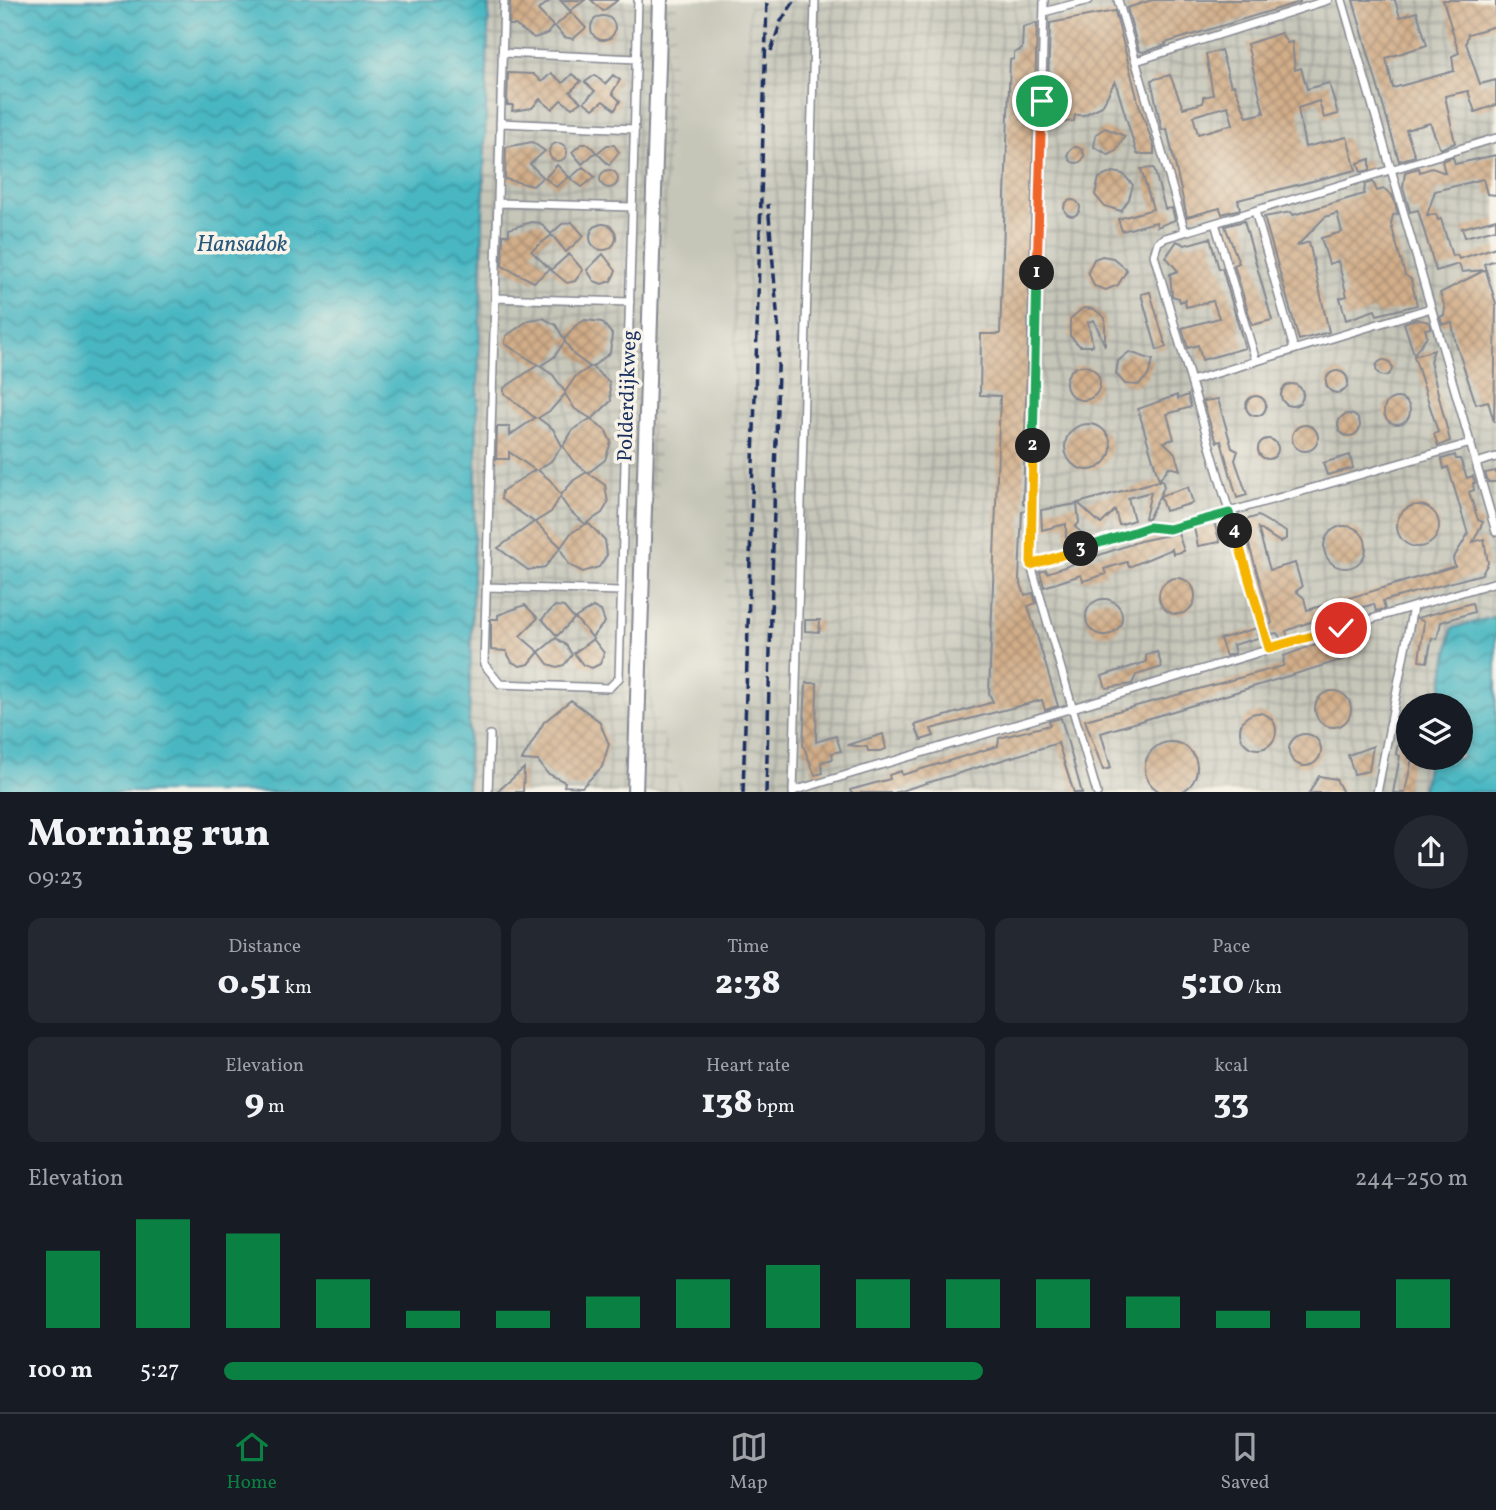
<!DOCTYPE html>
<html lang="en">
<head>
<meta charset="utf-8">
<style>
	body { margin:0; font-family:Vollkorn,serif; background:#242831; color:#f1f3f6; height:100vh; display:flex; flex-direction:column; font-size:26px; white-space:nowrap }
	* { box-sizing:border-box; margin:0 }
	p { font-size:23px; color:#9ea1a6 }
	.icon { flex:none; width:38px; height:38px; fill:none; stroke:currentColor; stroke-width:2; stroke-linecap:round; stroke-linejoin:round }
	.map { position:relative; height:792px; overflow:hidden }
	.drawer { display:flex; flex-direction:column; background:#171b24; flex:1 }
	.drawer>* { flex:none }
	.tools { position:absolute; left:1396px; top:693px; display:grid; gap:14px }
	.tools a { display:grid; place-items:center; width:77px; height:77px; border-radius:50%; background:#171b24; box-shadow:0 4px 10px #0003; font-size:35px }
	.pin { position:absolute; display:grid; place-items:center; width:60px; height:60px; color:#fff; margin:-30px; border:4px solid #fff; border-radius:50%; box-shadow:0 2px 7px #0007 }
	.km { position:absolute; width:35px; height:35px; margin:-18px; border-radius:50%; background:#222; color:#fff; font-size:19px; line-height:35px; text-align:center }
	.round { display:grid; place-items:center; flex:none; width:74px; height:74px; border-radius:37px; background:#242831 }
	.head { display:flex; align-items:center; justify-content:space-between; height:119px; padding:0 28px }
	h1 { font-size:38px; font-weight:800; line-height:52px }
	.metrics { display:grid; grid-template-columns:repeat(3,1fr); gap:10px; height:119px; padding:7px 28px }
	.metrics div { display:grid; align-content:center; border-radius:14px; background:#242831; text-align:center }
	.metrics b { font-size:35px; font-weight:800 }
	.metrics small { font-size:19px; font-weight:400 }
	.metrics p { font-size:19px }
	.chart { height:196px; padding:14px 28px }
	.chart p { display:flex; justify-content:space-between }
	.chart svg { width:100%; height:126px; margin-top:7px; stroke:#0b8043; stroke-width:6 }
	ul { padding:0 28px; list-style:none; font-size:23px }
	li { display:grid; grid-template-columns:112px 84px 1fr; align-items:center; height:52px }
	li i { height:18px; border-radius:9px; background:#0b8043 }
	.tab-bar { display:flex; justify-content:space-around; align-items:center; height:98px; border-top:2px solid #363941; background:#171b24; font-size:19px; color:#9ea1a6 }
	.tab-bar a { display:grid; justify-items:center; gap:4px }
	.tab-bar .on { color:#0b8043 }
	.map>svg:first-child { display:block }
	.industrial { fill:url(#industrial-grid) }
	.railway { fill:#c5c5b8 }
	.water { fill:url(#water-waves); stroke:#327390; stroke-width:2 }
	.building { fill:url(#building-cross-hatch); fill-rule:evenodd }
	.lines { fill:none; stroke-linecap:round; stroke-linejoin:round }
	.lane-casing { stroke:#858890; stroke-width:10 }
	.street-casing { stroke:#858890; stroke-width:18 }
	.lane { stroke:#fff; stroke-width:7 }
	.street { stroke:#fff; stroke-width:14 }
	.rail { stroke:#1b2f5e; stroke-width:3.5; stroke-dasharray:10 5; stroke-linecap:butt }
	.split-1-casing { stroke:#fff; stroke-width:14 }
	.split-2-casing { stroke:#fff; stroke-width:14 }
	.split-3-casing { stroke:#fff; stroke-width:14 }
	.split-4-casing { stroke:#fff; stroke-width:14 }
	.split-5-casing { stroke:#fff; stroke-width:14 }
	.split-1 { stroke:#f0652b; stroke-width:9 }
	.split-2 { stroke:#22a559; stroke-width:9 }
	.split-3 { stroke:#f5b400; stroke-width:9 }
	.split-4 { stroke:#22a559; stroke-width:9 }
	.split-5 { stroke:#f5b400; stroke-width:9 }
	.labels { text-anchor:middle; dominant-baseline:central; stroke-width:7; stroke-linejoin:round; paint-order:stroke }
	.street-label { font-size:21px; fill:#1b2f5e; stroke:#f7f3e8 }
	.water-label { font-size:23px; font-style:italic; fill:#28587c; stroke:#f7f3e8 }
</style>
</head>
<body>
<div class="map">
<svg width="1496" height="793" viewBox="0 0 1496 793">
	<defs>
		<pattern id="industrial-grid" width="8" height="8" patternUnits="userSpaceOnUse" patternTransform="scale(1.75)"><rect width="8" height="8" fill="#c5c5b8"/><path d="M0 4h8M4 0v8" fill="none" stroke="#9fa099"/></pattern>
		<pattern id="water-waves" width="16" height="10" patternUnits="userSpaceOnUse" patternTransform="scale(1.75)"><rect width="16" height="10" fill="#48b7c2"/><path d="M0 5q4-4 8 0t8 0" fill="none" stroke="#3b95a1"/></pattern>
		<pattern id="building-cross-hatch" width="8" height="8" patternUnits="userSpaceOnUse" patternTransform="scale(1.75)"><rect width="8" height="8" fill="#d2ae89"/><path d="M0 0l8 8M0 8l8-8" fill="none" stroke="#aa8e73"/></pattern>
	</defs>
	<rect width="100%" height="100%" fill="#f7f3e8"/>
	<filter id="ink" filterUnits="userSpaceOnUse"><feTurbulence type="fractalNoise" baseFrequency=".0143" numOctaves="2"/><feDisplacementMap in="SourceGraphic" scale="14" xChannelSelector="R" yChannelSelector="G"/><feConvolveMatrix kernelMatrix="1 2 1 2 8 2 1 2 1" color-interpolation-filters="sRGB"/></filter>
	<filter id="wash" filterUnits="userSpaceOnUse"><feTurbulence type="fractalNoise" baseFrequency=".00686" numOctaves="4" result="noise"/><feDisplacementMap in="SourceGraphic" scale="28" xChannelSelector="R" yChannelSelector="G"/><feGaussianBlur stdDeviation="1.57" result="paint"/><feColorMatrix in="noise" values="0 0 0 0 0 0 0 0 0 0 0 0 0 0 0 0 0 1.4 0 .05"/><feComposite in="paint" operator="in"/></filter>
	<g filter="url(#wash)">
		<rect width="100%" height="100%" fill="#efe0c1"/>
		<path class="industrial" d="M489 0H1496V616L1452 627 1439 705H1409V758H1429L1422 792 467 793Z"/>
		<path class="railway" d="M677 0H750L740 84 720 792H682L651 698 665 233Z"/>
		<path class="water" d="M0 0H489L467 792H0Z
			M1496 616V792H1422L1429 758H1461V705H1439L1452 628Z"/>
		<g id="blocks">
			<path class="building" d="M510 0H551L538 10 553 26 547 34 534 38 515 25H509Z
				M560 0H585L570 11Z
				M591 0H618L603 11Z
				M1152 0H1300V2L1165 43 1166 45 1143 52 1139 51 1127 8Z
				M1353 0H1395L1400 17 1417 12 1427 45 1386 58 1393 88 1454 71 1452 56 1459 53 1443 0H1496V26L1468 34 1466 43 1480 84 1496 80V105L1475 112 1468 91 1445 96 1455 143 1440 149 1430 123 1406 130 1415 156 1399 161Z
				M1115 11 1139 105 1154 147V154H1137L1115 81 1102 106 1084 115H1075L1074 121 1056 123V115L1047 114 1050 23Z
				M571 12 586 28 573 39 564 37 555 26Z
				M591 28a12 12 0 1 1 24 0a12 12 0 1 1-24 0Z
				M1037 23 1023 504 1026 505V511L1022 512 1019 579 1025 595 1033 593 1036 603 1028 606 1058 706 1045 710 1042 700 931 729 934 736 921 740 915 725 993 702 989 693 1000 396 980 395 981 334H1000L1010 60 1014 59V53L1022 49 1023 27Z
				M1281 33 1287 43 1292 42 1295 70 1301 68 1307 89 1329 83 1338 114 1324 118 1319 101 1298 108 1305 147 1347 137 1356 170 1238 200 1240 209 1222 214 1220 208 1187 217 1167 129 1162 130 1151 80 1170 75 1183 108 1203 103V97L1213 95 1206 54 1221 50 1231 86 1234 85 1247 117 1264 113 1247 44ZM1228 106 1233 124 1198 134 1193 116Z
				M508 73 533 74 542 82 551 73 563 83 572 74 581 81 570 92 581 102 572 108 561 100 552 109 540 99 532 108 512 111 513 105H507Z
				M595 75 605 84 613 75 620 80 612 93 620 101 615 110 603 101 593 109 584 102 595 91 585 82Z
				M1105 128 1125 136 1116 151 1109 155 1094 147 1096 134Z
				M532 142 545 151 530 164 543 177 533 186 505 179 506 147Z
				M549 152a9 9 0 1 1 18 0a9 9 0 1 1-18 0Z
				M581 144H588L596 152 582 164 572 152Z
				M607 145H614L619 152 609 165 597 153Z
				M1068 155a8 8 0 1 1 16 0a8 8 0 1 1-16 0Z
				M1496 155V195L1487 194 1483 179 1435 191 1427 215 1436 214 1438 220 1441 219 1452 256 1457 255 1459 259 1496 247V260L1484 264 1496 304 1494 422 1488 401 1476 404 1456 344 1452 323 1442 324 1440 317 1444 315 1445 308 1440 293 1485 270 1462 272 1459 264 1436 271 1418 210 1410 212 1403 187 1405 172 1419 168 1420 172 1432 168 1445 173 1442 161 1453 157 1455 164Z
				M1370 159V170L1361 172 1358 163Z
				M557 165 569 177 556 187 545 178Z
				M583 167 595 177 582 187 570 178Z
				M1154 168 1165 209 1172 208 1175 220 1157 227 1156 222 1122 231 1118 219 1153 209 1141 169Z
				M600 179a9 9 0 1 1 18 0a9 9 0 1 1-18 0Z
				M1113 172 1123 174 1133 185 1129 199 1121 211 1104 206 1095 195 1099 178Z
				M1373 182 1377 191 1384 189 1392 195 1398 214 1393 215 1391 224 1405 275 1411 279 1417 305 1377 315 1375 310 1346 320 1340 298 1347 296 1338 261 1329 264 1321 238 1342 232 1337 213 1325 217 1297 246 1309 242 1329 332 1299 340 1264 217 1291 212 1293 215 1364 194 1365 184Z
				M1064 208a8 8 0 1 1 16 0a8 8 0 1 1-16 0Z
				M1496 219V229L1465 237 1462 228Z
				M1244 221 1272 320 1252 325 1234 265 1239 263 1225 226Z
				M531 222 540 223 551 234 562 224 572 222 584 236 566 252 552 235 531 251 550 269 534 282 502 266 503 235H509V229Z
				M590 237a13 13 0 1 1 26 0a13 13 0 1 1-26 0Z
				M1210 238 1219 269 1222 268 1245 348 1202 360 1198 345 1188 348 1182 328 1219 318 1213 301 1186 307 1185 300 1180 302 1179 298 1172 296 1170 274 1178 271 1166 257 1177 241 1185 245Z
				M569 254 583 270 575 281 567 283 551 270Z
				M603 254 616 271 611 281 602 284 594 281 587 270Z
				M1102 256 1113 258 1127 270 1118 285 1106 290 1094 286 1088 272 1094 259Z
				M1150 292 1166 347 1157 350 1141 294Z
				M1083 308 1094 309 1105 318V346L1094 320 1088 322 1093 346H1080L1070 336V319Z
				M543 318 556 325 565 341 554 357 540 366 505 344 506 336 529 320Z
				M1416 319 1429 322 1431 328 1425 329 1427 336 1414 354 1404 323Z
				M585 320 602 322 612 334 610 353 592 367 609 382 611 401 592 419 575 409 565 394 551 410 538 418 553 429 562 446 551 461 538 470 550 480 561 495 574 480 587 472 573 461 563 446 573 430 590 419 606 431 611 442 605 460 588 473 605 485 608 503 602 513 585 524 570 511 560 497 551 512 535 522 561 547 571 533 588 523 605 540 607 555 599 567 583 572 569 565 560 548 545 567 528 570 498 548 534 522 501 499 502 491 535 470 509 452V459H496L497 427H510V435L535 418 504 393V388L538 365 553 375 565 392 575 377 590 367 574 355 564 340 575 326Z
				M1434 350 1430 361 1450 441 1438 446 1434 434 1438 432 1414 356Z
				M1129 352 1153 360 1148 376 1138 385 1125 384 1116 374 1118 361Z
				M1376 368a8 8 0 1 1 16 0a8 8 0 1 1-16 0Z
				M1066 383a17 17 0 1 1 34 0a17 17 0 1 1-34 0Z
				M1326 382a11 11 0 1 1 22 0a11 11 0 1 1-22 0Z
				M1281 395a11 11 0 1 1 22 0a11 11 0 1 1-22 0Z
				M1177 395 1178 399 1188 395 1191 407 1167 414 1174 439 1164 442 1175 453 1180 470 1169 467 1159 480 1138 409Z
				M1246 406a10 10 0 1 1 20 0a10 10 0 1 1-20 0Z
				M1384 411a13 13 0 1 1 26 0a13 13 0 1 1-26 0Z
				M1218 399 1232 448 1238 451 1235 460 1247 495 1237 498 1221 441 1217 442 1213 433 1203 401Z
				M1338 425a11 11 0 1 1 22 0a11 11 0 1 1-22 0Z
				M1065 447a23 23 0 1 1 46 0a23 23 0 1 1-46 0Z
				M1292 438a13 13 0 1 1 26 0a13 13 0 1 1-26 0Z
				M1258 449a10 10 0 1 1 20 0a10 10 0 1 1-20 0Z
				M1350 455 1353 468 1327 475 1323 463Z
				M1455 455 1456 459H1460L1467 478 1473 476 1475 483H1473L1474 490 1469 492 1478 520 1483 522 1473 542 1484 539 1488 563 1482 574 1383 601 1385 609 1376 611 1374 604 1307 623 1286 631 1288 638 1281 639 1277 633 1271 634 1269 625 1272 623 1247 538H1243L1242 521 1258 516 1286 532V539L1280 542 1258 528 1270 570 1295 563 1302 587 1296 591 1304 598 1307 610 1373 591 1455 566 1453 559 1468 534 1448 467 1444 469 1442 459Z
				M1496 471V482H1488L1485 473Z
				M1162 480 1164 487 1148 519 1145 518 1151 492 1128 498 1134 520 1119 525 1115 510 1101 524 1078 503Z
				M1188 487 1193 503 1165 511 1160 496Z
				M1077 504 1079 523 1075 527 1082 533 1066 538V524L1042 530 1041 510Z
				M1397 526a21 21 0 1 1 42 0a21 21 0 1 1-42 0Z
				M1214 522 1220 542 1198 546 1194 528Z
				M1324 547a21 21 0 1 1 42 0a21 21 0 1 1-42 0Z
				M1178 533 1184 551 1173 554 1172 549 1129 567 1127 562 1104 569 1106 574 1083 581 1081 575 1044 587 1040 572 1046 570 1047 573 1140 541Z
				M1159 596a18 18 0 1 1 36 0a18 18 0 1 1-36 0Z
				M1086 617a18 18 0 1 1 36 0a18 18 0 1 1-36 0Z
				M1472 603 1474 612 1441 622 1437 639 1432 638 1427 662 1419 661 1424 622 1417 618Z
				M525 605 538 618 520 636 539 652 529 664 520 666 512 662 506 651 491 650V619H498V615Z
				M555 606 564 607 574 619 557 636 542 619Z
				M593 607 601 611 605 622 592 637 575 618Z
				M805 620H820L819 632 805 631Z
				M1257 628 1258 638 1233 645 1235 653 1226 656 1220 639Z
				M1337 636 1339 642 1345 639 1351 657 1101 733 1111 768 1103 770 1085 720 1283 666 1284 656Z
				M556 638 567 646 572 655 564 665 557 667 548 664 539 652Z
				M593 639 604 653 600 664 592 668 583 665 574 653Z
				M1157 652 1162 667 1136 675 1132 684 1106 688 1102 676 1146 662V655Z
				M806 683H817L816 742 836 736 841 751 832 753 833 759 821 762 823 773 815 775 803 745Z
				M1315 709a18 18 0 1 1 36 0a18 18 0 1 1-36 0Z
				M571 700 599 721 609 744 602 767 582 787 564 786 565 782 547 773 538 761 522 760 544 722Z
				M1404 712H1409V758H1412L1405 793H1393L1400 756 1396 754Z
				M1240 731a18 18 0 1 1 36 0a18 18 0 1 1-36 0Z
				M1061 718 1082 793H1074L1058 743 894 793H851L850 790 890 779 889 775 901 771 902 775 998 746 999 738 1050 725 1049 721Z
				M883 734 886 749 881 751H868L867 747 847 745Z
				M1289 750a16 16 0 1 1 32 0a16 16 0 1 1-32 0Z
				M1145 768a26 26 0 1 1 52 0a26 26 0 1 1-52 0Z
				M1373 746 1369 771 1354 774 1348 755Z
				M524 768 523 792H497Z
				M1319 776 1336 779 1343 793H1309Z"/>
		</g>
	</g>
	<g filter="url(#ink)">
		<use href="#blocks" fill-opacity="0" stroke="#858890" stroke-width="2"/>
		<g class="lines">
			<defs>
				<path id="lane" d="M504 0 484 664 500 684 609 688 619 678 638 0
					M1044 0 1031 565 1097 793
					M1118 0 1185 232
					M1342 0 1496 532
					M1044 12 1089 0
					M502 53 637 59
					M1136 61 1328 0
					M500 123 635 129
					M498 203 632 207
					M1255 211 1294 349
					M1215 223 1256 361
					M495 298 630 302
					M1191 381 1431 308
					M1476 463 1496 457
					M1031 565 1149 527 1169 529 1471 443
					M487 587 621 591
					M1269 648 1154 255 1158 242 1165 238 1496 138
					M793 791 1496 582
					M488 793 490 735
					M793 793 815 0
					M1377 793 1413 607"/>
				<path id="street" d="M635 793 660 0"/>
			</defs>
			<use href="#lane" class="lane-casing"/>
			<use href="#street" class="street-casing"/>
			<use href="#lane" class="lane"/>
			<use href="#street" class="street"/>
			<path class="rail" d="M771 51 781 21 795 0
				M743 793 767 0
				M766 793 779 335 768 204"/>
		</g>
	</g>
	<g class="lines" filter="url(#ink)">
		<defs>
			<path id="split-1" d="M1037 273 1042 101"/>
			<path id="split-2" d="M1033 446 1037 273"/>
			<path id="split-3" d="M1033 446 1031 565 1081 549"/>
			<path id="split-4" d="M1081 549 1149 527 1169 529 1229 513 1235 531"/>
			<path id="split-5" d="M1235 531 1269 648 1341 628"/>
		</defs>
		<use href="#split-1" class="split-1-casing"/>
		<use href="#split-2" class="split-2-casing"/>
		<use href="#split-3" class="split-3-casing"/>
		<use href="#split-4" class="split-4-casing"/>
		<use href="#split-5" class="split-5-casing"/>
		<use href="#split-1" class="split-1"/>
		<use href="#split-2" class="split-2"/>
		<use href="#split-3" class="split-3"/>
		<use href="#split-4" class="split-4"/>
		<use href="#split-5" class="split-5"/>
	</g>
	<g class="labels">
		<g class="street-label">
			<text transform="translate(628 396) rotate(-88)">Polderdijkweg</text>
		</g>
		<g class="water-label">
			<text x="242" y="245">Hansadok</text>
		</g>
	</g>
</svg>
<div class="tools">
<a><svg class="icon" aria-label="layers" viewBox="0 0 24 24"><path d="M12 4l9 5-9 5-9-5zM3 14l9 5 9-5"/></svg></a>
</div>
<div class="pin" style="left:1042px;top:101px;background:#1e9e55"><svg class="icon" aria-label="arrive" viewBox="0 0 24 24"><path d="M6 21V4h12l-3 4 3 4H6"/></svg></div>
<div class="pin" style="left:1341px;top:628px;background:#d93025"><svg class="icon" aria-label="check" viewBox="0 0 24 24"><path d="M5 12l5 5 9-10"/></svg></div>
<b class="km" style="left:1037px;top:273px">1</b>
<b class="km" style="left:1033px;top:446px">2</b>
<b class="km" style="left:1081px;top:549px">3</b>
<b class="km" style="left:1235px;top:531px">4</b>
</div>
<section class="drawer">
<div class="head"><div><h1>Morning run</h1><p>09:23</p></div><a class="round"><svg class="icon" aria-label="share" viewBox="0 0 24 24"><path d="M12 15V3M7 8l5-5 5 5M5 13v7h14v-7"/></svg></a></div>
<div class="metrics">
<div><p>Distance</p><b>0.51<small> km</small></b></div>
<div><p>Time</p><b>2:38</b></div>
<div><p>Pace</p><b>5:10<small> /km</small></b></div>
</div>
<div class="metrics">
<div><p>Elevation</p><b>9<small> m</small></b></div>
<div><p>Heart rate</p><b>138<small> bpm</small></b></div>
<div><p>kcal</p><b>33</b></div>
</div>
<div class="chart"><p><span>Elevation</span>244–250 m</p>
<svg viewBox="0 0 160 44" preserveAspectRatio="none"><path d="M5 44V17M15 44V6M25 44V11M35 44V27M45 44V38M55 44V38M65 44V33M75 44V27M85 44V22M95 44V27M105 44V27M115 44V27M125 44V33M135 44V38M145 44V38M155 44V27"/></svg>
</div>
<ul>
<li><b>100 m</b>5:27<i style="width:61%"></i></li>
</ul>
</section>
<nav class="tab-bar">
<a class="on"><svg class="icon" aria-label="home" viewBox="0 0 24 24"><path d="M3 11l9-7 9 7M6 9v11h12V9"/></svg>Home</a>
<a><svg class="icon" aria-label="map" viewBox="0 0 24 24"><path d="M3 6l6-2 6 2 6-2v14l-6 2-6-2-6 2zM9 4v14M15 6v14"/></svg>Map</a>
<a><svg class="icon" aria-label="saved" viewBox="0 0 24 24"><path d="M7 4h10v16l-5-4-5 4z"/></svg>Saved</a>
</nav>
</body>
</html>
